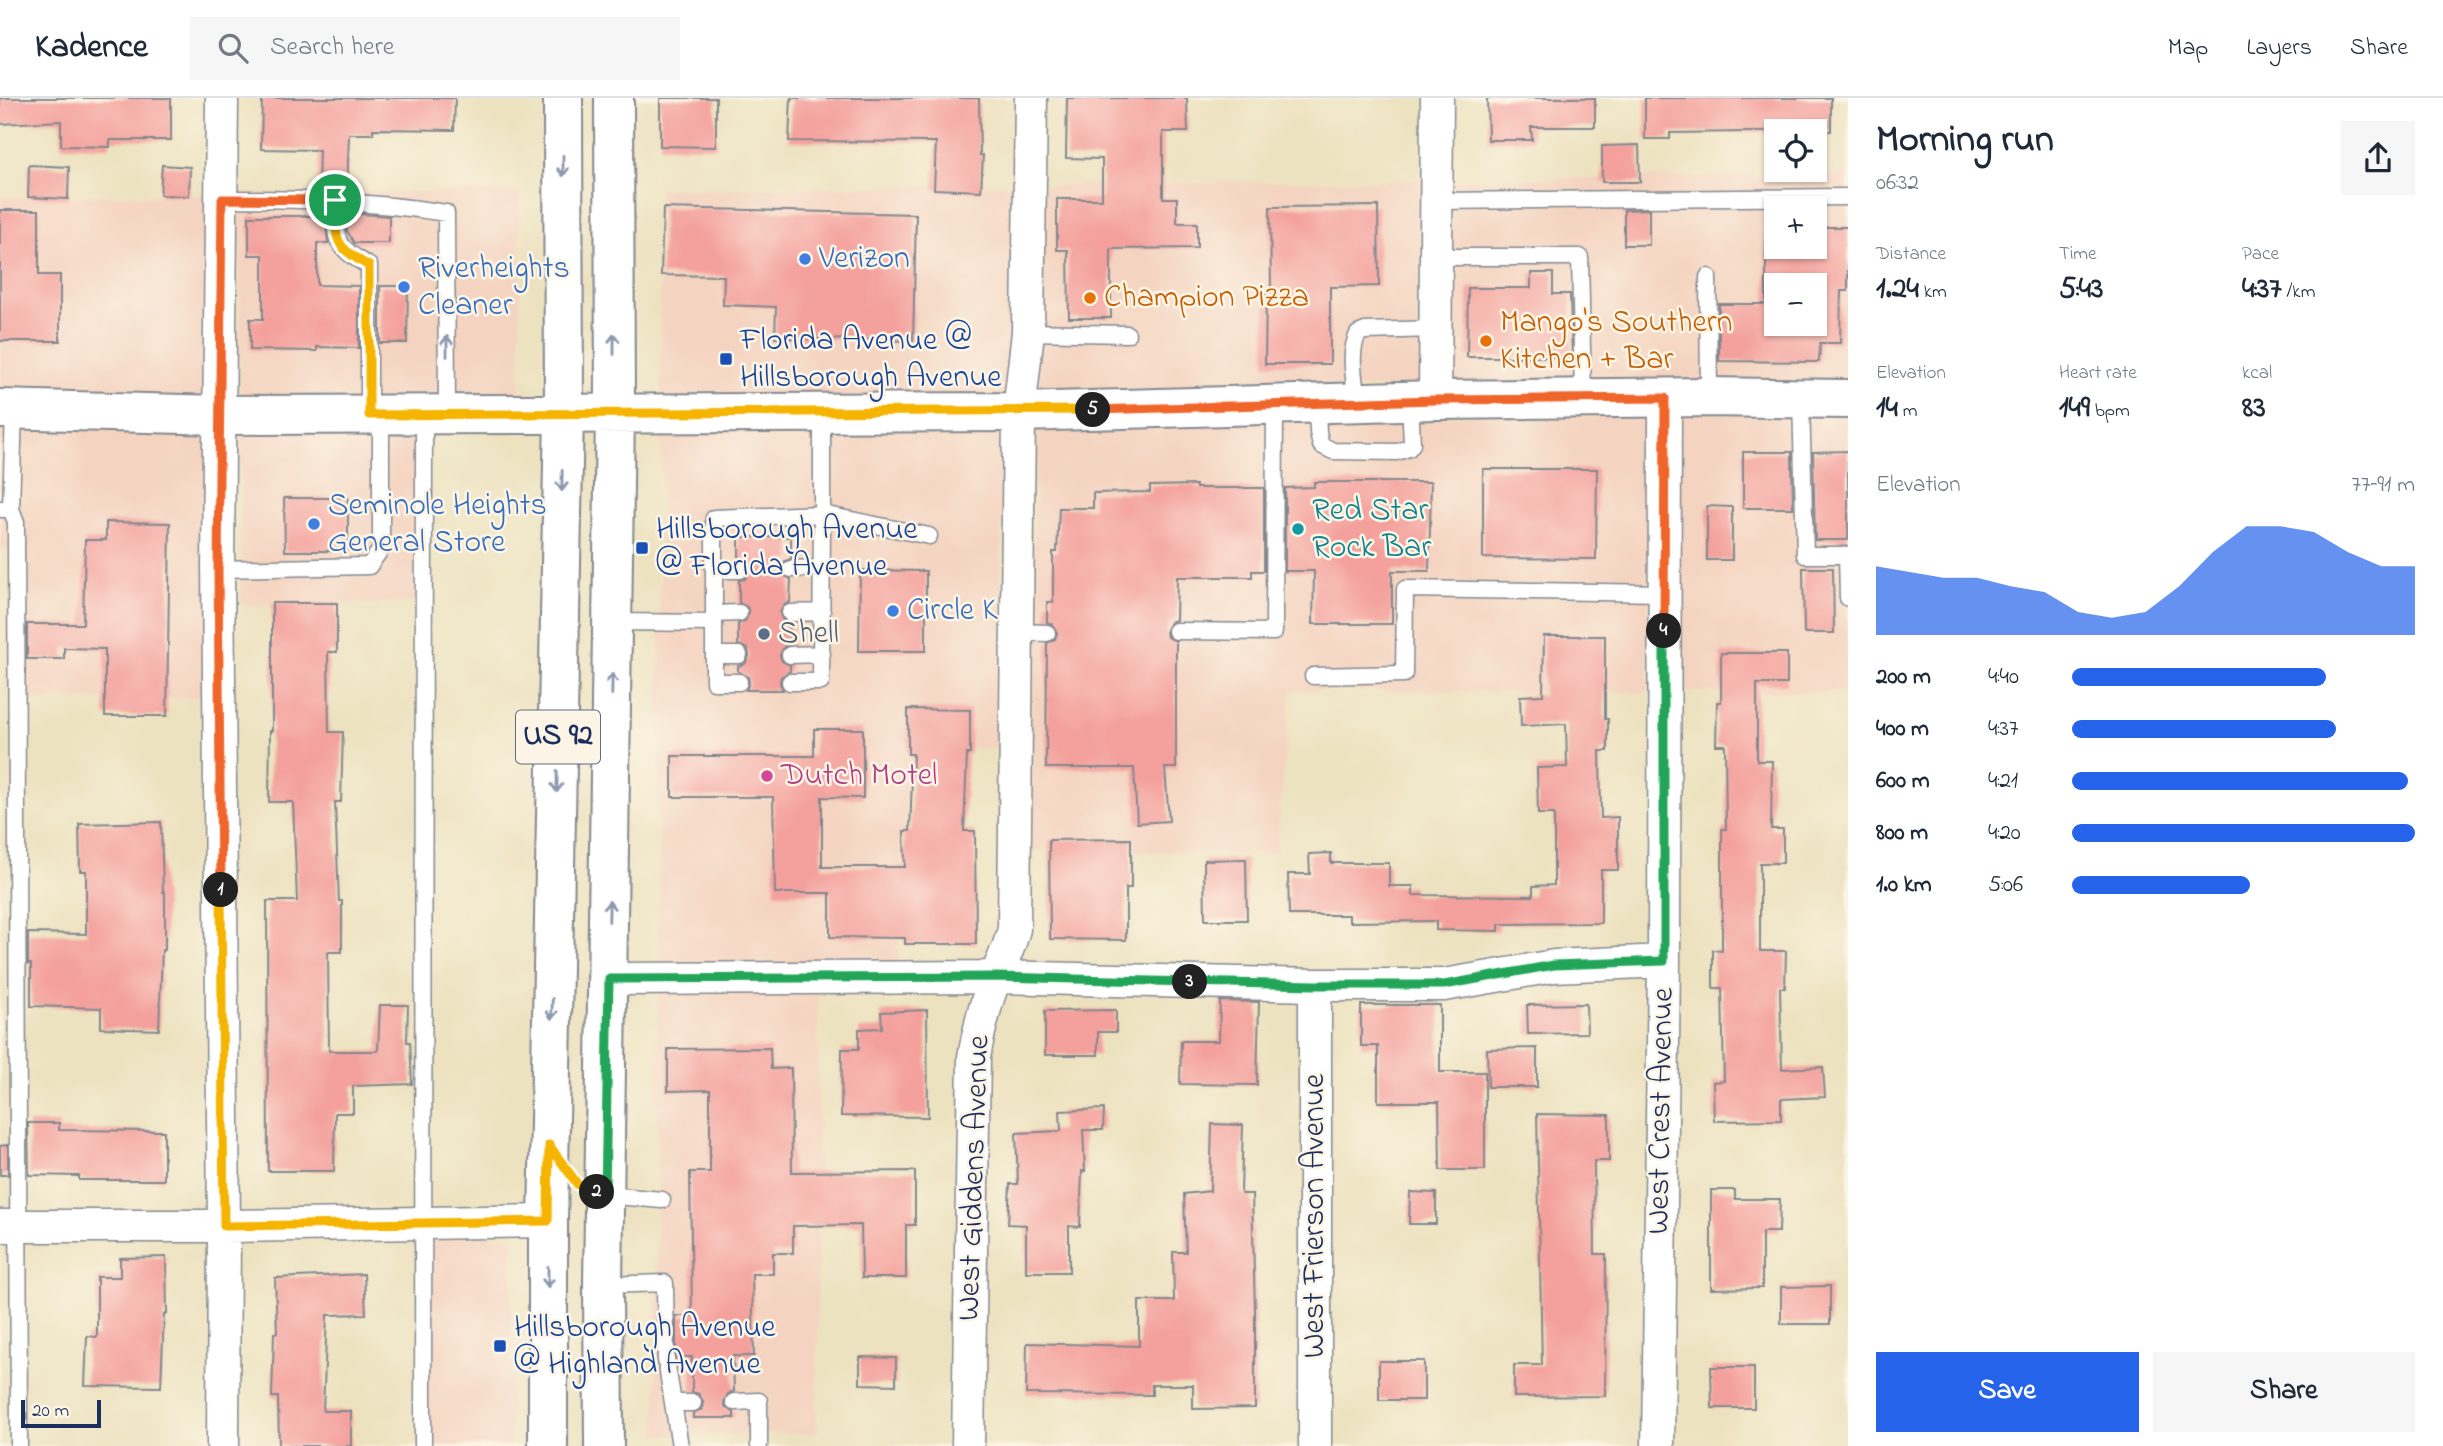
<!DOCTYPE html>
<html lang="en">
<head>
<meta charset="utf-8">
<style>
	body { margin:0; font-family:"Indie Flower",sans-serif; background:#f6f6f7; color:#1f2937; height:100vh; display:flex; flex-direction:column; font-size:26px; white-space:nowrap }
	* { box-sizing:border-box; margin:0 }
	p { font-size:23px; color:#747a83 }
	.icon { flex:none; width:38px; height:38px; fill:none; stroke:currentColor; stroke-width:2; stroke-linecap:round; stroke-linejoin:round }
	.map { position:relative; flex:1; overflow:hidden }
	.side { display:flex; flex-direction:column; background:#fff; width:595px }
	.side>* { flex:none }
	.fabs { position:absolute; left:1764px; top:21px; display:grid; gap:14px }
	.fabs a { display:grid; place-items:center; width:63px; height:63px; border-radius:0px; background:#fff; box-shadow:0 2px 5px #0004; font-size:35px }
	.scale { position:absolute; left:21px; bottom:18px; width:80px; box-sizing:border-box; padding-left:7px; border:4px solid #1b2f5e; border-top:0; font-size:19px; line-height:24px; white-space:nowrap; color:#1b2f5e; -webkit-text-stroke:5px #fcf5e5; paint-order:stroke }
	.pin { position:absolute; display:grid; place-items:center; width:60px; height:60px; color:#fff; margin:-30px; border:4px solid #fff; border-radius:50%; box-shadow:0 2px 7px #0007 }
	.km { position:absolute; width:35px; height:35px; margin:-18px; border-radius:50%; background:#222; color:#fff; font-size:19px; line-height:35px; text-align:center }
	.round { display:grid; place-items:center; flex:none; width:74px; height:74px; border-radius:0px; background:#f6f6f7 }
	.head { display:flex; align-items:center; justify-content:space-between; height:119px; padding:0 28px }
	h1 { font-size:38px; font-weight:700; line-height:52px }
	.stats { display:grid; grid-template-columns:repeat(3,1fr); gap:10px; height:119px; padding:7px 28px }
	.stats div { display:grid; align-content:center }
	.stats b { font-size:30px; font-weight:700 }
	.stats small { font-size:19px; font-weight:400 }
	.stats p { font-size:19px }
	.chart { height:196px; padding:14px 28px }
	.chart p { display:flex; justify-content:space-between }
	.chart svg { width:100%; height:126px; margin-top:7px; fill:#2563eb; opacity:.7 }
	.cta { display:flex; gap:14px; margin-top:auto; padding:14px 28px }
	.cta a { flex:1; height:80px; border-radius:0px; background:#2563eb; color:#fff; font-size:28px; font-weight:700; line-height:80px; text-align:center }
	.cta a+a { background:#f6f6f7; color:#1f2937 }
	ul { padding:0 28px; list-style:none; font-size:23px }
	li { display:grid; grid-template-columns:112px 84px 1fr; align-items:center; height:52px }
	li i { height:18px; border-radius:9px; background:#2563eb }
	header { display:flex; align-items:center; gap:42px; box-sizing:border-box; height:98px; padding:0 35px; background:#fff; border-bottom:2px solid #e0e1e3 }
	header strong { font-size:33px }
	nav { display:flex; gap:38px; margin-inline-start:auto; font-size:24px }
	.search { width:490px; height:63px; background:#f6f6f7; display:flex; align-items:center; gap:18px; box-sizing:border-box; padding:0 24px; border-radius:0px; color:#747a83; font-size:26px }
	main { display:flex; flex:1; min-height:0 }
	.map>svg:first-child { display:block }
	.built { fill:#f4d3c0; fill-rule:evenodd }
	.building { fill:#f4a09c; fill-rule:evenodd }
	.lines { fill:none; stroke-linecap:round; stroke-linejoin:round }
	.lane-casing { stroke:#84888f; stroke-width:19 }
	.street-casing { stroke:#84888f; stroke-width:35 }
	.primary-casing { stroke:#84888f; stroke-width:42 }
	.lane { stroke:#fff; stroke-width:16 }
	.street { stroke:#fff; stroke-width:32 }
	.primary { stroke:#fff; stroke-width:38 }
	.oneway { stroke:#8d97ae }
	.split-1-casing { stroke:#fff; stroke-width:14 }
	.split-2-casing { stroke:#fff; stroke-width:14 }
	.split-3-casing { stroke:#fff; stroke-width:14 }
	.split-4-casing { stroke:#fff; stroke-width:14 }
	.split-5-casing { stroke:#fff; stroke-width:14 }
	.split-6-casing { stroke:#fff; stroke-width:14 }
	.split-1 { stroke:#f0652b; stroke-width:9 }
	.split-2 { stroke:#f5b400; stroke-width:9 }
	.split-3 { stroke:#22a559; stroke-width:9 }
	.split-4 { stroke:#22a559; stroke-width:9 }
	.split-5 { stroke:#f0652b; stroke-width:9 }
	.split-6 { stroke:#f5b400; stroke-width:9 }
	.shop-dot { fill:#3f7fe0; stroke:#fcf5e5; stroke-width:2.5 }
	.food-dot { fill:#e8710a; stroke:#fcf5e5; stroke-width:2.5 }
	.transit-dot { fill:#1a4fb4; stroke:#fcf5e5; stroke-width:2.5 }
	.culture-dot { fill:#0f9aa8; stroke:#fcf5e5; stroke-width:2.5 }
	.service-dot { fill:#5c6f8a; stroke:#fcf5e5; stroke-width:2.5 }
	.hotel-dot { fill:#d1479c; stroke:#fcf5e5; stroke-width:2.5 }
	.labels { text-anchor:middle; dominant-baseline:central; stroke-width:5; stroke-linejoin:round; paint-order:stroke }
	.shield { fill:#fcf5e5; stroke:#5e6a86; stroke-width:2 }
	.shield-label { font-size:30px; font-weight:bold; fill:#1b2f5e }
	.shop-label { font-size:32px; fill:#366cbe; stroke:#fcf5e5; text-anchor:start }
	.food-label { font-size:32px; fill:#c56008; stroke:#fcf5e5; text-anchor:start }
	.transit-label { font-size:32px; fill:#164399; stroke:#fcf5e5; text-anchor:start }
	.culture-label { font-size:32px; fill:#0d838f; stroke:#fcf5e5; text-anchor:start }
	.service-label { font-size:32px; fill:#4e5e75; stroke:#fcf5e5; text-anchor:start }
	.hotel-label { font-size:32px; fill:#b23c85; stroke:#fcf5e5; text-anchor:start }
	.street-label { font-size:32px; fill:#1b2f5e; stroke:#fcf5e5 }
</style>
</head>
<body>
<header>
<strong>Kadence</strong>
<div class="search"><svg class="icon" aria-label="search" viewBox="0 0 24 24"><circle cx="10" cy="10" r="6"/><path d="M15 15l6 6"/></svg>Search here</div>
<nav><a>Map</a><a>Layers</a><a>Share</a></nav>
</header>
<main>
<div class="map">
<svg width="1848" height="1348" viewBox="0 0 1848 1348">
	<rect width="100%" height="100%" fill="#fcf5e5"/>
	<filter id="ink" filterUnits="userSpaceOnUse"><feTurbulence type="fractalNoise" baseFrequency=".0143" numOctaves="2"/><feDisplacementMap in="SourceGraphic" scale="14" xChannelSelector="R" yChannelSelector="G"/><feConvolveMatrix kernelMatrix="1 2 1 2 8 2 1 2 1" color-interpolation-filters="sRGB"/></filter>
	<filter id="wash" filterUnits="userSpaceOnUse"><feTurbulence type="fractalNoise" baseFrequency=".00686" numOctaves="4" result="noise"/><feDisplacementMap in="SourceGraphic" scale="28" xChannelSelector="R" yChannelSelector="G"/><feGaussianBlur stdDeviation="1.57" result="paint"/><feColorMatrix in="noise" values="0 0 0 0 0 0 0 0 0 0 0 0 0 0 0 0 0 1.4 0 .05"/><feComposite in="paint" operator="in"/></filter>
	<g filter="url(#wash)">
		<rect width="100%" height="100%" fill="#ede2c0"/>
		<path class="built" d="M1848 77V287L1451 288 1452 82ZM1776 110H1815V149H1776ZM1776 187H1815V226H1776Z
			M1421 82 1420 288 1036 299 1045 87Z
			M1014 87 1012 234 1005 300 661 301 659 91Z
			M520 93V301L240 305 239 96Z
			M208 97 209 304 0 296V99Z
			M1649 314 1648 594 1291 592 1276 755 1031 752 1035 327Z
			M1680 314 1848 315V594H1680Z
			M0 324 209 332V599L29 602 16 452H0Z
			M661 328H1003L1000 649 910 655 900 782 898 866 658 867Z
			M240 333H420L422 504 241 507Z
			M818 894 817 1336 656 1337 658 895Z
			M512 1138 510 1348H418L420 1139Z"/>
		<g id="blocks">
			<path class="building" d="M0 0H171V42H110V49L61 48V23L0 26Z
				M262 0H455L454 32 373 31V36H349L347 94 318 92 319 52 261 51Z
				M660 0H716V49L660 48Z
				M791 0H979L980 57H983L981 93 934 91 936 44 789 43Z
				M1067 0H1187L1188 34H1163V100H1177V125H1197V150L1111 151V220H1069L1068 152H1057V101H1102V61L1066 60Z
				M1487 0H1595V29H1531L1532 42H1488Z
				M1645 0H1831V33L1670 35V41H1645Z
				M1639 47 1640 84H1602V48Z
				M29 67 69 69 68 101 28 99Z
				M162 67 190 69 189 98 160 97Z
				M1378 108 1379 188 1330 189V266H1265L1266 194H1271L1270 109Z
				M663 110 916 116 913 243 775 240 776 209 723 207 724 178 661 177Z
				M1649 111V147H1624V112Z
				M0 112H39V177H60V243H0Z
				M317 113 325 114 328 145H317V187L359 188V250L317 249V253L250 252V221H263V157H249V118H317Z
				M346 115 389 118V145H354L347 133Z
				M1766 128H1776V149H1815V129H1848V193H1841L1840 245H1820L1819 264 1719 263V206H1766ZM1776 187H1815V226H1776Z
				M1531 175H1553V196H1570L1572 259H1467L1468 190H1531Z
				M380 188H408L407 245H380Z
				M1848 353V442H1815L1813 354Z
				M1743 354H1792L1793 410H1743Z
				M1483 371H1597L1596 461 1483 460Z
				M1314 384H1431L1429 473H1392V526H1313L1314 473H1285V390L1314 389Z
				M1196 387V390H1264V473H1252V479H1177L1176 522 1170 524 1166 532 1167 539 1176 543V670H1165L1169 723 1137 725 1134 670H1046L1047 545 1055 541 1057 535 1053 527 1047 524V504H1053V454H1057L1059 410H1093V395L1150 394V388Z
				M284 400H348V453H285Z
				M1707 408 1732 409V462H1707Z
				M106 424 170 425 167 618H105V551L64 550V561H27V526H83L85 442H106Z
				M739 439H791V461L785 463 781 471 783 477 791 481 790 504 784 507 780 515 782 521 790 525V546L784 549 780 557 782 563 790 567V573L781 579 780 585 783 592H746L749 585 748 579 738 573V568L745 566 749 558 748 551 738 547V526L745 523 749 515 747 509 739 505V482L745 481 749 473 748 466 739 461Z
				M1803 470H1833L1834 535H1804Z
				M860 472 926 473V553H859Z
				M272 505H337V554H328L329 634H343L341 704H335L339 803H342V854H328L329 953H378L380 907H408L407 944H410L412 986 353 988V1015H335L334 1073H268L267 803H297L293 704H269L270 633H272Z
				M1544 538H1605V621H1608V653H1600L1601 720 1618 719V772H1601V825L1499 826V833L1436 832V823L1349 824V817H1289L1288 776H1310L1309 756 1331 755V765H1389V788H1413V797L1533 798V788L1554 787V716H1538L1537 670 1567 669 1566 626 1521 628 1520 598 1543 597Z
				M1721 555H1787V586H1757V663H1772L1771 731H1783V765H1760V853H1786L1785 890H1780L1782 971 1823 969 1825 999 1781 1001V1022L1714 1023 1713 984 1724 983 1722 890H1713V852L1722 853V731H1726L1725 647H1716L1717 604H1721Z
				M908 611 970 612V656H967L964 733H975L976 846H905V840L830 839V795H775L773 699H672V658H814V631H863V700L822 699V769H905L904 733H910L913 656H908Z
				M161 724 163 794H165V852H162L159 932 101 930V910L31 908V866H28V835L86 836V773H80L79 726Z
				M1131 741V790H1126V842L1050 841 1049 742Z
				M1246 761 1247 822H1205L1204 762Z
				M1220 903 1259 904 1257 987 1180 986 1181 943H1219Z
				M1586 906 1587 935 1528 936 1527 907Z
				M1361 907H1440V974H1485V1072H1440L1439 1004H1378V948H1361Z
				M927 912 928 1019 841 1018 842 951H859V931L882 930 881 914Z
				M1116 912V934H1098V957H1045V913Z
				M770 950 771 971 791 970 792 1074 915 1073V1127H906V1180H862L861 1127 793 1128V1155H773V1176H752L754 1258H733L734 1293 728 1296 724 1304 726 1310 734 1314V1320H693V1315L702 1311 703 1304 699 1296 692 1294V1259H676V1218H692L690 1074H710V992L668 993V951Z
				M1537 950V989H1488L1487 951Z
				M1104 1011 1103 1032H1083L1085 1073H1082L1080 1129 1069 1128V1174H1026V1127L1008 1126 1010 1086H1018L1016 1035 1061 1033 1060 1013Z
				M1537 1016 1609 1017V1063H1594L1595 1156H1606L1605 1298 1514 1299V1267H1542Z
				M28 1025H59V1032L164 1033V1082H79V1078L29 1077Z
				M1212 1026 1243 1027 1241 1093 1242 1096H1252L1255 1213V1310L1193 1311V1287H1152V1297L1026 1296 1027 1245 1139 1248V1203H1174L1173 1154H1186L1184 1096 1210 1093Z
				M8 1047V1077H0V1048Z
				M1711 1092H1735V1101H1780L1779 1134H1762V1190L1711 1191Z
				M1410 1094 1436 1095V1126H1409Z
				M166 1159 167 1216H164L161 1289 85 1288 87 1238 97 1239V1179H120V1160Z
				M364 1176 366 1216 327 1217 323 1313H351V1348H279L278 1299H272L274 1235H277L275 1180Z
				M1830 1188V1226H1781V1189Z
				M860 1259 896 1260V1287L860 1286Z
				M1379 1263H1424V1302H1379Z
				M1711 1269H1754V1310H1712Z"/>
		</g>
	</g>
	<g filter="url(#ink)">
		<use href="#blocks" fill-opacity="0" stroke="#84888f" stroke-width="2"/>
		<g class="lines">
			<defs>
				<path id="lane" d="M222 101C299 101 369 103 446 115L447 316
					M335 102C336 142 332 147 369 168V317
					M1436 103 1848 99
					M1436 159H1580L1583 301
					M1708 179 1709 299
					M1028 234 1127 236
					M1801 301 1805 457H1847L1848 500
					M1357 304C1355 283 1348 255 1358 236L1365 233 1436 231
					M1317 305 1318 334 1321 347 1333 353 1397 354 1409 350 1412 346 1410 303
					M0 411H11L14 311
					M11 411 16 424 19 1348
					M218 471 369 468 381 451V317
					M791 471 822 470
					M714 472H739
					M790 515 822 514
					M714 516 739 515
					M612 524 714 525V420L822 416V314
					M714 525V584H739
					M1176 533 1274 534 1275 306
					M1017 534 1047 535
					M714 557H739
					M790 557 822 556
					M1313 578 1404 576 1405 491 1664 495
					M790 584H821L822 416 929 438
					M605 1097 662 1102
					M603 1187 665 1185 666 1262 680 1348
					M734 1304 759 1303V1348
					M673 1305H693
					M423 1348 424 316"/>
				<path id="street" d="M222 0 218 471 224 1128 223 1348
					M1435 302 1437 0
					M609 881 996 879 1315 887H1444L1554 868 1664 863
					M1315 887V1348
					M0 1128H224L548 1123
					M968 1348 974 959C979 932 985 904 996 878 1003 862 1010 848 1014 831L1019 314 1028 234 1031 0
					M1658 1348 1664 863 1665 300"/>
				<path id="primary" d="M0 311 220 317 1019 314 1435 302 1709 299 1848 301
					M548 1348V1123L564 315 563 0
					M604 1348 603 1187 615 314 614 0"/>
			</defs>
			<use href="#lane" class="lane-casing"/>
			<use href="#street" class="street-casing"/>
			<use href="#primary" class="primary-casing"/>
			<use href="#lane" class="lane"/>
			<use href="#street" class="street"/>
			<use href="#primary" class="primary"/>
		</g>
		<defs><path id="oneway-shaft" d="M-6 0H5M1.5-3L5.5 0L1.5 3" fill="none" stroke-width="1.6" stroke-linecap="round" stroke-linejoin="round" transform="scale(1.75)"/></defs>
		<g class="oneway">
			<use href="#oneway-shaft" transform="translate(563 68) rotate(90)"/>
			<use href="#oneway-shaft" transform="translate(614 246) rotate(-90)"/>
			<use href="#oneway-shaft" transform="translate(447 248) rotate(-90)"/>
			<use href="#oneway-shaft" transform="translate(562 383) rotate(91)"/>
			<use href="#oneway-shaft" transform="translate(612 586) rotate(-89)"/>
			<use href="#oneway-shaft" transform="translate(557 684) rotate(91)"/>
			<use href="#oneway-shaft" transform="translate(609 813) rotate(-89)"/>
			<use href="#oneway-shaft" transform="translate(552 911) rotate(92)"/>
			<use href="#oneway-shaft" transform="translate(548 1179) rotate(90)"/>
		</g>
	</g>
	<g class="lines" filter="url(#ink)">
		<defs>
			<path id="split-1" d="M221 792 218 471 222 101 335 102"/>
			<path id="split-2" d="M221 792 224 1128 548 1123 549 1047 578 1087 597 1094"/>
			<path id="split-3" d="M597 1094 605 1097 609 881 996 879 1190 884"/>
			<path id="split-4" d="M1190 884 1315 887H1444L1554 867 1664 863V533"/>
			<path id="split-5" d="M1093 312 1435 302 1665 300 1664 533"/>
			<path id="split-6" d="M335 102C336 142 332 147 369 168V317L1093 312"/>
		</defs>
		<use href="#split-1" class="split-1-casing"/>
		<use href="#split-2" class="split-2-casing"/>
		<use href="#split-3" class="split-3-casing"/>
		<use href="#split-4" class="split-4-casing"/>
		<use href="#split-5" class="split-5-casing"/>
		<use href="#split-6" class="split-6-casing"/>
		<use href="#split-1" class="split-1"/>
		<use href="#split-2" class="split-2"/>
		<use href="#split-3" class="split-3"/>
		<use href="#split-4" class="split-4"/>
		<use href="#split-5" class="split-5"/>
		<use href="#split-6" class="split-6"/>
	</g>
	<g class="shop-dot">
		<circle cx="805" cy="161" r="7"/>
		<circle cx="404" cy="189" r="7"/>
		<circle cx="314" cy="426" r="7"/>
		<circle cx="893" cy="513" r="7"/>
	</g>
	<g class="food-dot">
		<circle cx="1090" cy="200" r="7"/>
		<circle cx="1486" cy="243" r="7"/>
	</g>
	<g class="transit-dot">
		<rect x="719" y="254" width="14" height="14" rx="3.5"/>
		<rect x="635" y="443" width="14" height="14" rx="3.5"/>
		<rect x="493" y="1241" width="14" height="14" rx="3.5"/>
	</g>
	<circle class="culture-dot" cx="1298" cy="431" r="7"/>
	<circle class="service-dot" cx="764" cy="536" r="7"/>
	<circle class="hotel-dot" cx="767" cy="678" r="7"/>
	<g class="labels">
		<rect class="shield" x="516" y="612.5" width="84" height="53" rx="5"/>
		<g class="shield-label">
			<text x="558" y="639">US 92</text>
		</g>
		<g class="shop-label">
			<text x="819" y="161">Verizon</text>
			<text x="418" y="171">Riverheights<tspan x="418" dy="37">Cleaner</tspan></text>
			<text x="328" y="408">Seminole Heights<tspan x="328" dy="37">General Store</tspan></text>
			<text x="907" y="513">Circle K</text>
		</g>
		<g class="food-label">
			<text x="1104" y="200">Champion Pizza</text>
			<text x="1500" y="225">Mango's Southern<tspan x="1500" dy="37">Kitchen + Bar</tspan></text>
		</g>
		<g class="transit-label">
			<text x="740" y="243">Florida Avenue @<tspan x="740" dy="37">Hillsborough Avenue</tspan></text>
			<text x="656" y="432">Hillsborough Avenue<tspan x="656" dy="37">@ Florida Avenue</tspan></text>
			<text x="514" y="1230">Hillsborough Avenue<tspan x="514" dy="37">@ Highland Avenue</tspan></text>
		</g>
		<g class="culture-label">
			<text x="1312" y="413">Red Star<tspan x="1312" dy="37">Rock Bar</tspan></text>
		</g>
		<g class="service-label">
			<text x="778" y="536">Shell</text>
		</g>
		<g class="hotel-label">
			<text x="781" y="678">Dutch Motel</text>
		</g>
		<g class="street-label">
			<text transform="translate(1662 1013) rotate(-89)">West Crest Avenue</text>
			<text transform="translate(975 1080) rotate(-88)">West Giddens Avenue</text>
			<text transform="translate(1315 1118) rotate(-90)">West Frierson Avenue</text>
		</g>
	</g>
</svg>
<div class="fabs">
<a><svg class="icon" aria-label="locate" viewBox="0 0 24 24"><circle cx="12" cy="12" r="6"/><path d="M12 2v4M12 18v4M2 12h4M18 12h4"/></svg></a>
<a>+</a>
<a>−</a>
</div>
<div class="scale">20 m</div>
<div class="pin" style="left:335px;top:102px;background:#1e9e55"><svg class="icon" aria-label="arrive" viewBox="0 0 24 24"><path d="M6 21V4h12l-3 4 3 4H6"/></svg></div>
<b class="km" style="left:221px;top:792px">1</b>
<b class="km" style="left:597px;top:1094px">2</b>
<b class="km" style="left:1190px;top:884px">3</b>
<b class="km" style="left:1664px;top:533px">4</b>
<b class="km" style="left:1093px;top:312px">5</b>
</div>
<section class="side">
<div class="head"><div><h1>Morning run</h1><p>06:32</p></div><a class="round"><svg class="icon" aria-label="share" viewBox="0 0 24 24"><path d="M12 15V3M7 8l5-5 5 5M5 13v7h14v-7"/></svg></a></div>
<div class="stats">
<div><p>Distance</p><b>1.24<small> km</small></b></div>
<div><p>Time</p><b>5:43</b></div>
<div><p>Pace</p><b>4:37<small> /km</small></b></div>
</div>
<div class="stats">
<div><p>Elevation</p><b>14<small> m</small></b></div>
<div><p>Heart rate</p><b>149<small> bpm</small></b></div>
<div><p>kcal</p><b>83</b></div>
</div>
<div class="chart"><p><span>Elevation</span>77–91 m</p>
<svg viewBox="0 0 160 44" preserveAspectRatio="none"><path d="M0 44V20L10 22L20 24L30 24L40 27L50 29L60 36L70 38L80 36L90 27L100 15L110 6L120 6L130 8L140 15L150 20L160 20V44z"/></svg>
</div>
<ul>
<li><b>200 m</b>4:40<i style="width:74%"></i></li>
<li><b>400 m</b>4:37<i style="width:77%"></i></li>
<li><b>600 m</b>4:21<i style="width:98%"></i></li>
<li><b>800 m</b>4:20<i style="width:100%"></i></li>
<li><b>1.0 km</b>5:06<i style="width:52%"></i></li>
</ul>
<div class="cta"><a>Save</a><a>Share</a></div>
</section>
</main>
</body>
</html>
